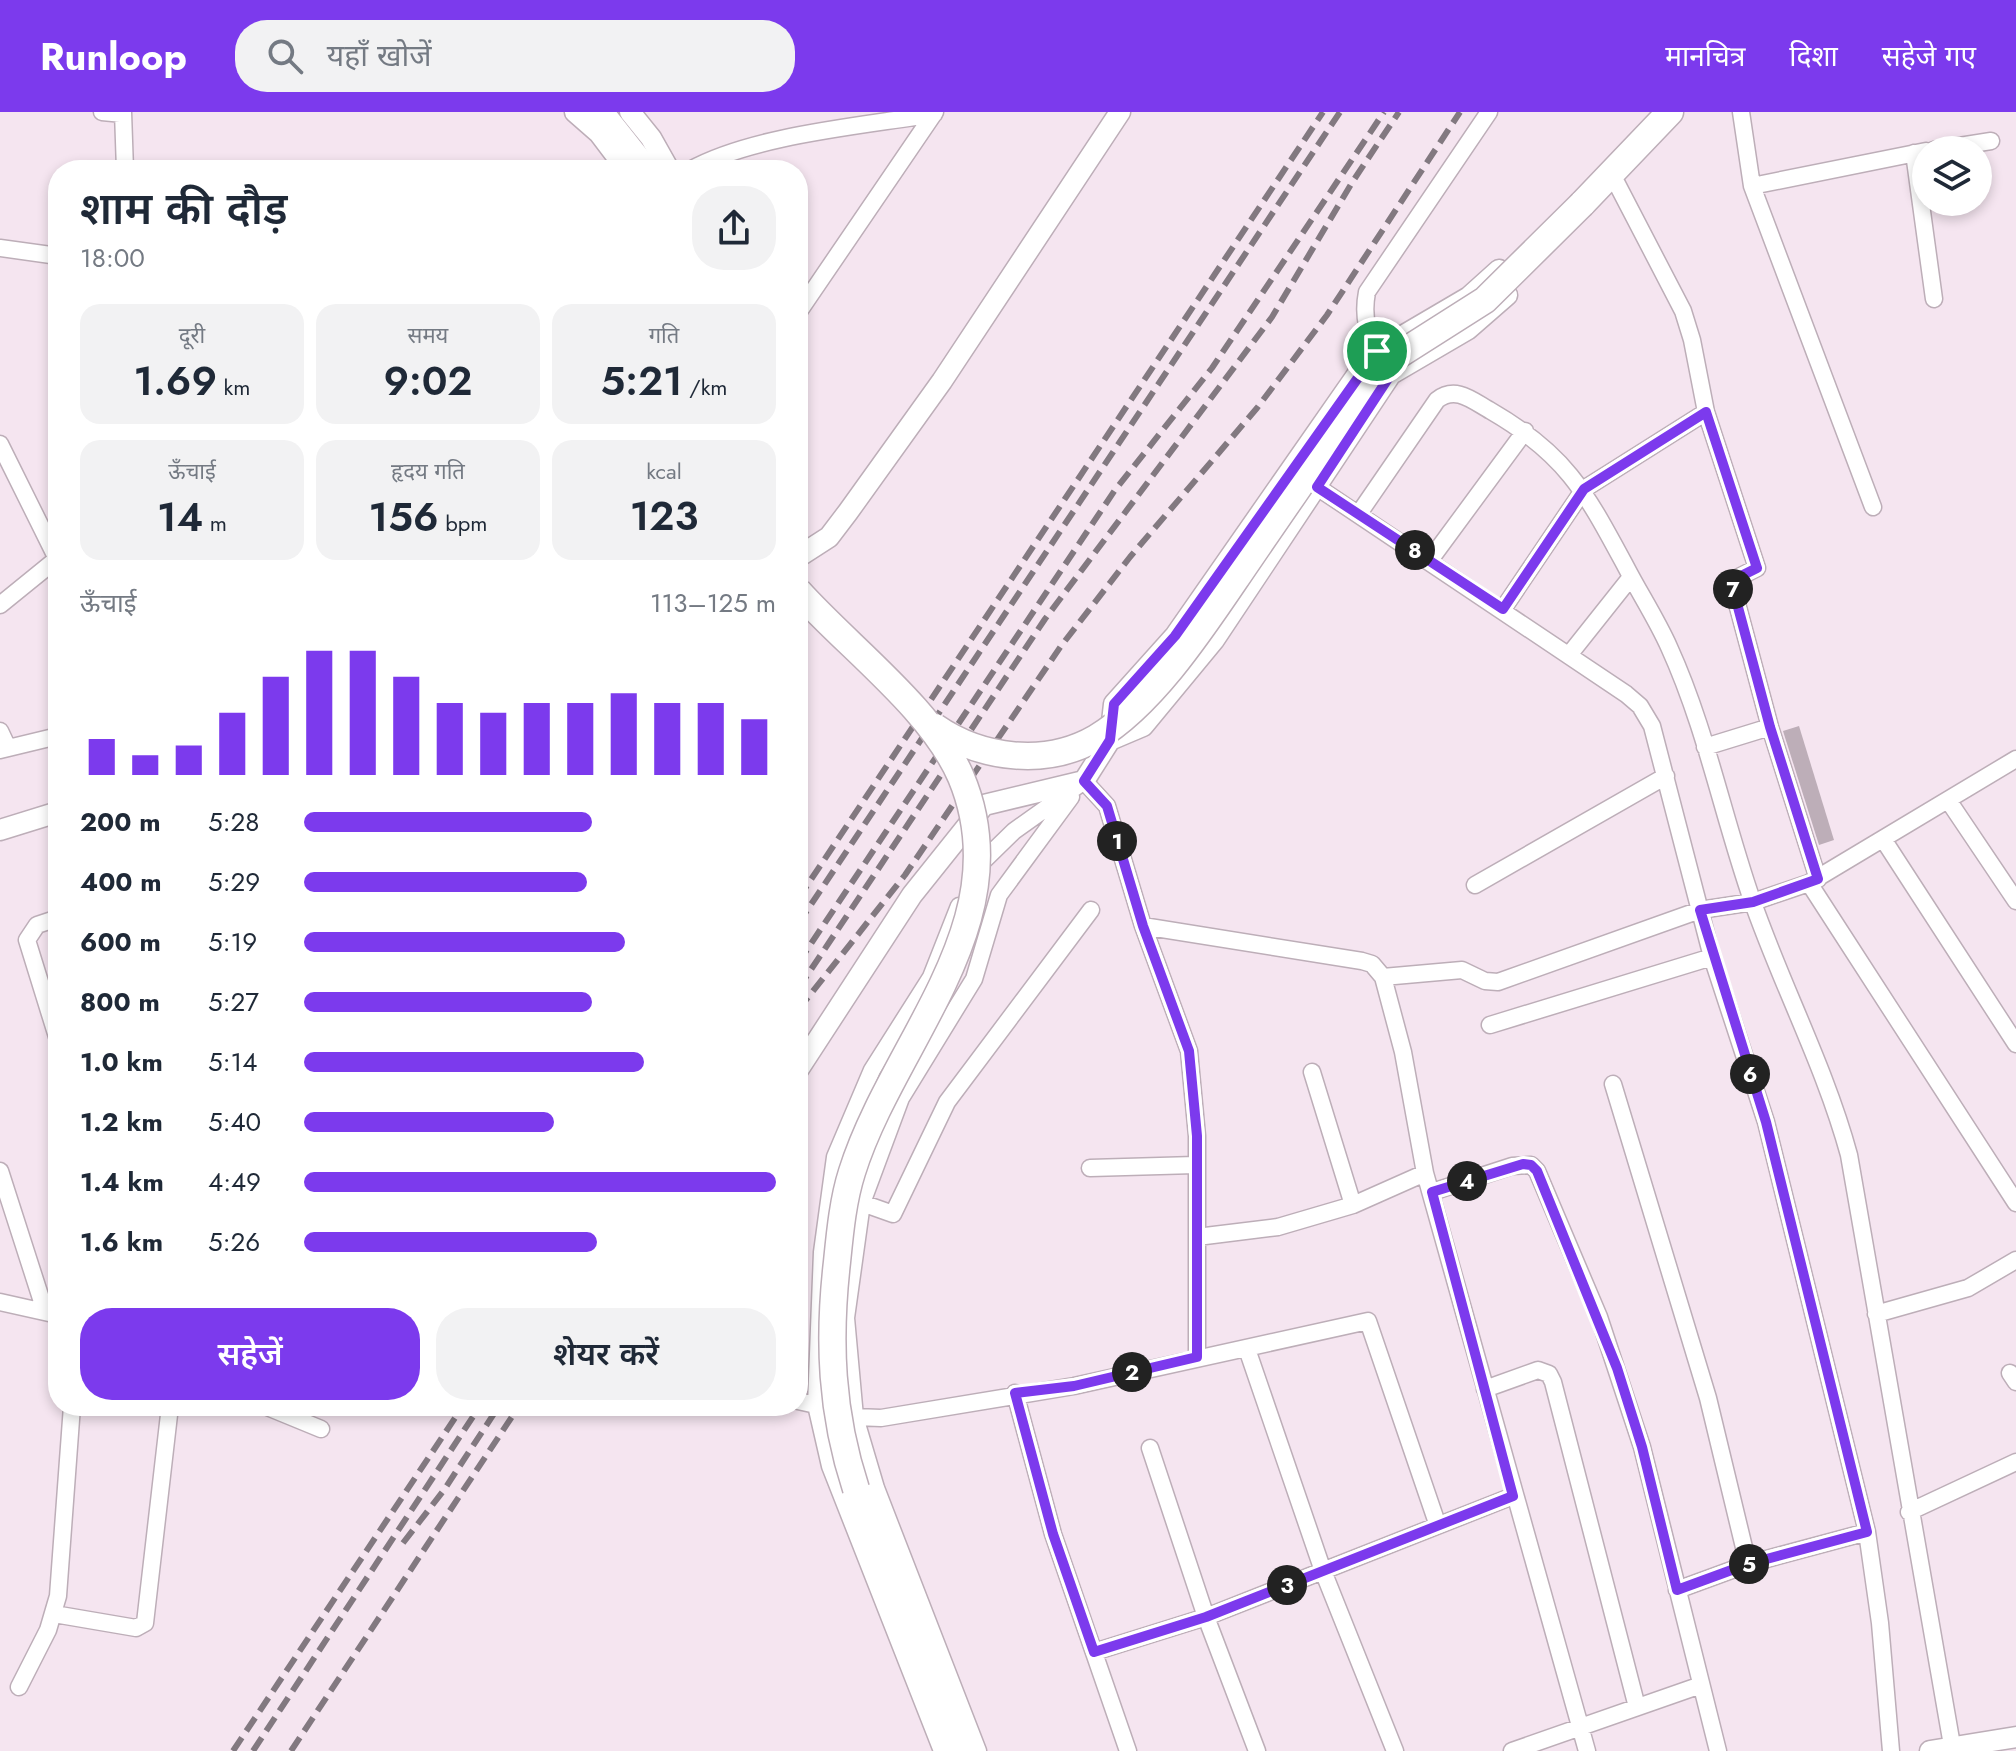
<!DOCTYPE html>
<html lang="hi">
<head>
<meta charset="utf-8">
<style>
	body { margin:0; font-family:Jost,"Noto Sans Devanagari",sans-serif; background:#f2f2f3; color:#1f2937; height:100vh; display:flex; flex-direction:column; font-size:30px; white-space:nowrap }
	* { box-sizing:border-box; margin:0 }
	p { font-size:26px; color:#747a83 }
	.icon { flex:none; width:44px; height:44px; fill:none; stroke:currentColor; stroke-width:2; stroke-linecap:round; stroke-linejoin:round }
	.map { position:relative; flex:1; overflow:hidden }
	.details { position:absolute; left:48px; top:48px; width:760px; height:1256px; display:flex; flex-direction:column; background:#fff; border-radius:32px; box-shadow:0 4px 12px #0003 }
	.details>* { flex:none }
	.buttons { position:absolute; left:1912px; top:24px; display:grid; gap:16px }
	.buttons a { display:grid; place-items:center; width:80px; height:80px; border-radius:50%; background:#fff; box-shadow:0 4px 12px #0003; font-size:40px }
	.pin { position:absolute; display:grid; place-items:center; width:68px; height:68px; color:#fff; margin:-34px; border:4px solid #fff; border-radius:50%; box-shadow:0 2px 8px #0007 }
	.km { position:absolute; width:40px; height:40px; margin:-20px; border-radius:50%; background:#222; color:#fff; font-size:22px; line-height:40px; text-align:center }
	.round { display:grid; place-items:center; flex:none; width:84px; height:84px; border-radius:32px; background:#f2f2f3 }
	.headline { display:flex; align-items:center; justify-content:space-between; height:136px; padding:0 32px }
	h1 { font-size:44px; font-weight:600; line-height:60px }
	.metrics { display:grid; grid-template-columns:repeat(3,1fr); gap:12px; height:136px; padding:8px 32px }
	.metrics div { display:grid; align-content:center; border-radius:20px; background:#f2f2f3; text-align:center }
	.metrics b { font-size:40px; font-weight:600 }
	.metrics small { font-size:22px; font-weight:400 }
	.metrics p { font-size:22px }
	.chart { height:224px; padding:16px 32px }
	.chart p { display:flex; justify-content:space-between }
	.chart svg { width:100%; height:144px; margin-top:8px; stroke:#7c3aed; stroke-width:6 }
	.action { display:flex; gap:16px; margin-top:auto; padding:16px 32px }
	.action a { flex:1; height:92px; border-radius:32px; background:#7c3aed; color:#fff; font-size:32px; font-weight:600; line-height:92px; text-align:center }
	.action a+a { background:#f2f2f3; color:#1f2937 }
	ul { padding:0 32px; list-style:none; font-size:26px }
	li { display:grid; grid-template-columns:128px 96px 1fr; align-items:center; height:60px }
	li i { height:20px; border-radius:10px; background:#7c3aed }
	header { display:flex; align-items:center; gap:48px; box-sizing:border-box; height:112px; padding:0 40px; background:#7c3aed; color:#fff }
	header strong { font-size:38px }
	nav { display:flex; gap:44px; margin-inline-start:auto; font-size:28px }
	.search { width:560px; height:72px; background:#f2f2f3; display:flex; align-items:center; gap:20px; box-sizing:border-box; padding:0 28px; border-radius:32px; color:#747a83; font-size:30px }
	.map>svg:first-child { display:block }
	.building { fill:#bdaeb8 }
	.lines { fill:none; stroke-linecap:round; stroke-linejoin:round }
	.minor-casing { stroke:#bdaeb8; stroke-width:19 }
	.tertiary-casing { stroke:#bdaeb8; stroke-width:23 }
	.trunk-casing { stroke:#bdaeb8; stroke-width:29 }
	.minor { stroke:#fff; stroke-width:16 }
	.tertiary { stroke:#fff; stroke-width:20 }
	.trunk { stroke:#fff; stroke-width:26 }
	.rail { stroke:#827980; stroke-width:6; stroke-dasharray:16 8; stroke-linecap:butt }
	.trunk-bridge-casing { stroke:#bdaeb8; stroke-width:29; stroke-linecap:butt }
	.trunk-bridge { stroke:#fff; stroke-width:26 }
	.route-casing { stroke:#fff; stroke-width:16 }
	.route { stroke:#7c3aed; stroke-width:10 }
</style>
</head>
<body>
<header>
<strong>Runloop</strong>
<div class="search"><svg class="icon" aria-label="search" viewBox="0 0 24 24"><circle cx="10" cy="10" r="6"/><path d="M15 15l6 6"/></svg>यहाँ खोजें</div>
<nav><a>मानचित्र</a><a>दिशा</a><a>सहेजे गए</a></nav>
</header>
<div class="map">
<svg width="2016" height="1639" viewBox="0 0 2016 1639">
	<rect width="100%" height="100%" fill="#f5e5f0"/>
	<path class="building" d="M1799 614 1834 728 1819 733 1783 619Z"/>
	<g class="lines">
		<defs>
			<path id="minor" d="M102 0 123 2
				M123 0 125 58
				M1741 0 1752 74 1873 395
				M1934 38 1991 29
				M1914 41 1934 187
				M690 58C753 23 862 14 934 2
				M1617 72 1683 199 1692 228 1706 300 1757 456 1731 469 1770 615 1818 767
				M1752 74 1926 39
				M0 136 58 144
				M798 201 935 0
				M1382 248C1368 225 1362 206 1367 180L1489 0
				M0 332 58 449
				M1317 375 1626 582 1640 594 1652 614 1712 845 1766 1010 1867 1420 1880 1511 1891 1639
				M1360 400 1437 288C1456 273 1473 289 1491 299 1567 343 1586 381 1626 455 1640 482 1657 508 1669 535 1706 616 1723 705 1752 788 1782 874 1825 955 1849 1043L1953 1639
				M1430 448 1525 319
				M0 493 58 446
				M1503 497 1584 377 1706 300
				M1569 543 1631 465
				M0 619 8 636
				M1705 635 1770 615
				M0 638 58 624
				M1084 669 1107 694 1143 814 1189 939 1197 1024V1245
				M1948 688 2016 789
				M1883 727 2016 932
				M974 758 1014 719 1080 672
				M1809 771 2016 1091
				M1475 773 1666 664
				M58 806 37 813 27 828 58 928
				M1143 814 1362 849 1372 852 1383 865 1403 940 1425 1061 1587 1639
				M1383 865 1462 858 1485 869 1498 870 1700 798 1753 790 1809 771 2016 647
				M1490 913 1712 845
				M1312 960 1353 1093
				M1613 972 1708 1286 1748 1452
				M1090 1056 1195 1053
				M0 1059 45 1199
				M1432 1080 1512 1054 1531 1053 1537 1059 1599 1205 1642 1335 1718 1639
				M862 1091 893 1102 947 990 1091 798
				M1197 1125 1278 1115 1353 1093 1425 1061
				M0 1190 58 1203
				M1876 1202 1968 1176 2016 1148
				M1247 1237 1323 1459 1395 1639
				M2010 1261 2016 1270
				M1485 1277 1538 1258 1549 1262 1553 1270 1637 1595
				M1015 1281 1053 1422 1128 1639
				M798 1289 816 1293
				M265 1294 321 1317
				M855 1305 881 1306 1074 1274 1368 1209 1437 1411
				M1150 1336 1206 1505 1257 1639
				M1909 1400 2016 1350
				M1677 1478 1748 1452 1867 1420
				M54 1502 136 1516 145 1511 170 1294
				M1094 1540 1206 1505 1513 1384
				M19 1575 48 1518 58 1484 72 1294
				M942 1639 830 1354 816 1293 822 1140 835 1045 872 958 931 865 959 794
				M978 1639 876 1376 855 1305 846 1206 862 1091 901 986 974 867 999 783 1071 685
				M1512 1639 1701 1573"/>
			<path id="tertiary" d="M575 0 599 21 627 58
				M630 0 651 26 669 58
				M798 445 829 425 848 400 942 269 1120 0
				M1110 628 1143 614 1214 528 1391 262 1468 217 1507 183
				M0 718 58 700
				M798 958 912 783 984 693 1084 669 1110 628 1114 592 1175 524 1359 260 1377 239 1469 185 1499 158
				M1930 1639 2016 1625"/>
			<path id="trunk" d="M600 0 646 58
				M1582 92 1670 0
				M856 1377 959 1639"/>
		</defs>
		<use href="#minor" class="minor-casing"/>
		<use href="#tertiary" class="tertiary-casing"/>
		<use href="#trunk" class="trunk-casing"/>
		<use href="#minor" class="minor"/>
		<use href="#tertiary" class="tertiary"/>
		<use href="#trunk" class="trunk"/>
		<path class="rail" d="M798 787 1323 0
			M798 812 1340 0
			M798 851 1115 378 1212 256 1384 0
			M798 877 1045 507 1272 205 1353 69 1399 0
			M798 898 905 763 1061 534 1130 445 1257 296 1327 203 1460 0
			M403 1431 444 1378 499 1294
			M233 1639 463 1294
			M253 1639 480 1294
			M291 1639 519 1294"/>
		<defs>
			<path id="trunk-bridge" d="M798 479C848 535 932 597 961 665 1022 810 893 929 852 1060 843 1088 840 1120 837 1150 828 1229 831 1301 856 1377
				M935 615C981 647 1046 655 1096 626 1157 590 1210 504 1250 446 1291 386 1333 326 1374 265L1389 249 1485 188 1582 92"/>
		</defs>
		<use href="#trunk-bridge" class="trunk-bridge-casing"/>
		<use href="#trunk-bridge" class="trunk-bridge"/>
	</g>
	<g class="lines">
		<defs>
			<path id="route" d="M1377 239 1391 262 1317 375 1503 497 1584 377 1706 300 1757 456 1731 469 1770 615 1818 767 1753 790 1700 798 1766 1010 1867 1420 1748 1452 1677 1478 1642 1335 1617 1256 1537 1059 1531 1053 1523 1052 1432 1080 1513 1384 1206 1505 1094 1540 1053 1422 1015 1281 1074 1274 1197 1245V1024L1189 939 1143 814 1107 694 1084 669 1110 628 1114 592 1175 524Z"/>
		</defs>
		<use href="#route" class="route-casing"/>
		<use href="#route" class="route"/>
	</g>
</svg>
<div class="buttons">
<a><svg class="icon" aria-label="layers" viewBox="0 0 24 24"><path d="M12 4l9 5-9 5-9-5zM3 14l9 5 9-5"/></svg></a>
</div>
<div class="pin" style="left:1377px;top:239px;background:#1e9e55"><svg class="icon" aria-label="arrive" viewBox="0 0 24 24"><path d="M6 21V4h12l-3 4 3 4H6"/></svg></div>
<b class="km" style="left:1117px;top:729px">1</b>
<b class="km" style="left:1132px;top:1260px">2</b>
<b class="km" style="left:1287px;top:1473px">3</b>
<b class="km" style="left:1467px;top:1069px">4</b>
<b class="km" style="left:1749px;top:1452px">5</b>
<b class="km" style="left:1750px;top:962px">6</b>
<b class="km" style="left:1733px;top:477px">7</b>
<b class="km" style="left:1415px;top:438px">8</b>
<section class="details">
<div class="headline"><div><h1>शाम की दौड़</h1><p>18:00</p></div><a class="round"><svg class="icon" aria-label="share" viewBox="0 0 24 24"><path d="M12 15V3M7 8l5-5 5 5M5 13v7h14v-7"/></svg></a></div>
<div class="metrics">
<div><p>दूरी</p><b>1.69<small> km</small></b></div>
<div><p>समय</p><b>9:02</b></div>
<div><p>गति</p><b>5:21<small> /km</small></b></div>
</div>
<div class="metrics">
<div><p>ऊँचाई</p><b>14<small> m</small></b></div>
<div><p>हृदय गति</p><b>156<small> bpm</small></b></div>
<div><p>kcal</p><b>123</b></div>
</div>
<div class="chart"><p><span>ऊँचाई</span>113–125 m</p>
<svg viewBox="0 0 160 44" preserveAspectRatio="none"><path d="M5 44V33M15 44V38M25 44V35M35 44V25M45 44V14M55 44V6M65 44V6M75 44V14M85 44V22M95 44V25M105 44V22M115 44V22M125 44V19M135 44V22M145 44V22M155 44V27"/></svg>
</div>
<ul>
<li><b>200 m</b>5:28<i style="width:61%"></i></li>
<li><b>400 m</b>5:29<i style="width:60%"></i></li>
<li><b>600 m</b>5:19<i style="width:68%"></i></li>
<li><b>800 m</b>5:27<i style="width:61%"></i></li>
<li><b>1.0 km</b>5:14<i style="width:72%"></i></li>
<li><b>1.2 km</b>5:40<i style="width:53%"></i></li>
<li><b>1.4 km</b>4:49<i style="width:100%"></i></li>
<li><b>1.6 km</b>5:26<i style="width:62%"></i></li>
</ul>
<div class="action"><a>सहेजें</a><a>शेयर करें</a></div>
</section>
</div>
</body>
</html>
